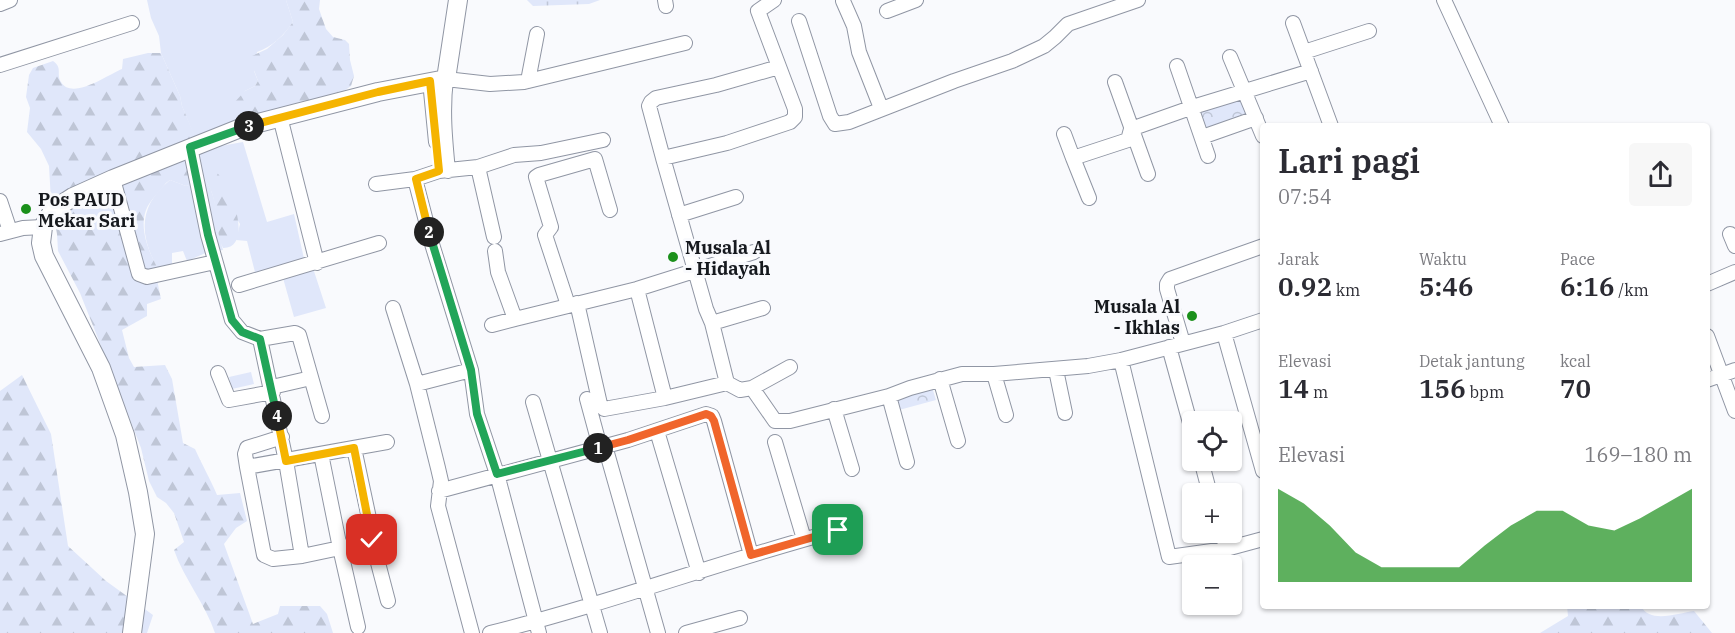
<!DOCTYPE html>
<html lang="id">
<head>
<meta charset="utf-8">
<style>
	body { margin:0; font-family:"IBM Plex Serif",serif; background:#f7f7f7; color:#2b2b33; height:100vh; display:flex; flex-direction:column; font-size:22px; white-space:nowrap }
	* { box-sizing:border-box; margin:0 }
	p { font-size:20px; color:#7c7c81 }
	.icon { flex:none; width:33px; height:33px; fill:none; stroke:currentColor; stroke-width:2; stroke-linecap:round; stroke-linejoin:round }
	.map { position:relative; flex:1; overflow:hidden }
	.sheet { position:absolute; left:1260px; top:123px; width:450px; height:486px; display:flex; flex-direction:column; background:#fff; border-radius:6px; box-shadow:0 2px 4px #0004 }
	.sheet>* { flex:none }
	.controls { position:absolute; left:1182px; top:411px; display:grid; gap:12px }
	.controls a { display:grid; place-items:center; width:60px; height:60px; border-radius:6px; background:#fff; box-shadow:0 2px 4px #0004; font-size:30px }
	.pin { position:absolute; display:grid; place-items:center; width:51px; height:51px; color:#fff; margin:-26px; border-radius:12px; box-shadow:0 3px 9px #0006 }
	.km { position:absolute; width:30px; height:30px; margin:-15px; border-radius:50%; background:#222; color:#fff; font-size:16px; line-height:30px; text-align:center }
	.round { display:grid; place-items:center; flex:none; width:63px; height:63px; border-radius:6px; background:#f7f7f7 }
	.overview { display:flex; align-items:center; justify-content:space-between; height:102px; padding:0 18px }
	h1 { font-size:33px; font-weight:600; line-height:45px }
	.metrics { display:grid; grid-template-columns:repeat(3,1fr); gap:9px; height:102px; padding:6px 18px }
	.metrics div { display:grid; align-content:center }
	.metrics b { font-size:26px; font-weight:600 }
	.metrics small { font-size:16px; font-weight:400 }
	.metrics p { font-size:16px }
	.chart { height:168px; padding:12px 18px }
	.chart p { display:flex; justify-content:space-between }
	.chart svg { width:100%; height:108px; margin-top:6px; fill:#1b901b; opacity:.7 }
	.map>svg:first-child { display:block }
	.green { fill:#e0e7fa }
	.forest { fill:url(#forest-firs) }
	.wetland { fill:url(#wetland-marsh) }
	.park { fill:url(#park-crowns) }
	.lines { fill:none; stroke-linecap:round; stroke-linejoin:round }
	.minor-casing { stroke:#9096a4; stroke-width:16 }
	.tertiary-casing { stroke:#9096a4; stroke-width:20 }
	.minor { stroke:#fff; stroke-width:14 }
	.tertiary { stroke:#fff; stroke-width:18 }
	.split-1-casing { stroke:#fff; stroke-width:12 }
	.split-2-casing { stroke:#fff; stroke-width:12 }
	.split-3-casing { stroke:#fff; stroke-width:12 }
	.split-4-casing { stroke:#fff; stroke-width:12 }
	.split-5-casing { stroke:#fff; stroke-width:12 }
	.split-1 { stroke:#f0652b; stroke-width:8 }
	.split-2 { stroke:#22a559; stroke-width:8 }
	.split-3 { stroke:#f5b400; stroke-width:8 }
	.split-4 { stroke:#22a559; stroke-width:8 }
	.split-5 { stroke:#f5b400; stroke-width:8 }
	.poi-dot { fill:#1b901b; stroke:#f9fafd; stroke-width:2 }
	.labels { text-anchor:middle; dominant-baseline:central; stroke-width:6; stroke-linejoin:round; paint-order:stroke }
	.poi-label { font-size:18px; font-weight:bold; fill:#16191e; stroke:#f9fafd; text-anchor:start }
</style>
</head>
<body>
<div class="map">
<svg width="1735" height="633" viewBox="0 0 1735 633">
	<defs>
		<pattern id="forest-firs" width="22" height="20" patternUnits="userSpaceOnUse" patternTransform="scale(1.5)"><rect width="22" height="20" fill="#e0e7fa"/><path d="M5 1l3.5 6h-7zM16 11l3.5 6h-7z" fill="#bfc6d6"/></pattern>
		<pattern id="wetland-marsh" width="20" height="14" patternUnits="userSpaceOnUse" patternTransform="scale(1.5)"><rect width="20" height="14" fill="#e0e7fa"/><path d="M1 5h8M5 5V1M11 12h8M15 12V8" fill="none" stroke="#bfc6d6"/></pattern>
		<pattern id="park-crowns" width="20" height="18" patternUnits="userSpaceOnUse" patternTransform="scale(1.5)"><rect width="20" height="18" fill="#e0e7fa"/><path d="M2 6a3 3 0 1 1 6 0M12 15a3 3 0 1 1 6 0" fill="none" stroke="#bfc6d6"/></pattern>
	</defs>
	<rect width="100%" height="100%" fill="#f9fafd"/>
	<path class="green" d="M147 0H286L293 22C284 35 272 47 257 52L254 71 258 81 255 86 245 91 235 121 195 138 182 106 180 96 161 53 159 36 151 18Z
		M243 142 267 222 294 214 305 263 311 262 326 308 294 317 281 271 256 276 247 241 236 240 240 224 201 161 198 150Z
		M170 180 186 186 205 180C219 198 217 229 223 250L208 252 187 261 183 251 172 253V265L158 269C139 235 138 206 170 180Z
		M251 372 254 384 232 389 229 377Z"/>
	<path class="forest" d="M286 0H320L319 9 326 29 333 37 345 40 349 44 350 60 354 76 351 86 333 99 306 106 275 109 264 115 235 121 232 105 245 91 255 86 258 81 252 65V56L267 49 283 35 293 22Z
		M148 53H161L180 96 182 106 194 134 201 161C229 168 257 249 223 248 214 230 220 199 205 180L186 186 170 180 166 183C160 191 150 200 146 210 139 229 149 252 158 269L155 270 161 299 147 304V316L122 330 129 358 134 367 165 365 172 379 183 443 195 449C202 465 210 478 217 495L240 493 247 521 236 528 224 544 253 624 278 614 280 606H320L327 614 333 633H215C205 603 184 579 174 550L184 542 174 513 166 503 157 497 149 481 141 448 103 351 80 293 58 251 57 234 51 201 49 166 41 149 27 132 30 108 26 97 29 75 33 68 53 61C63 68 56 74 61 82 72 101 109 74 122 69L123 59Z
		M22 375 51 434 68 546 106 581 153 615 147 633H0V391Z
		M1567 606H1641C1650 624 1678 613 1694 611L1712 633H1540L1568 616Z"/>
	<path class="wetland" d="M527 0H600L589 4 533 6Z"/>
	<path class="park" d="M1242 95 1249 112 1203 130 1197 113Z
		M932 387 936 400 899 410 895 398Z"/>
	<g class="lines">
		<defs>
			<path id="minor" d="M665 0 666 6
				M774 0 758 11 795 109V117L790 122 727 143 663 158 706 309 712 323 727 383 740 390 752 388 775 421H790L889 396 910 388 962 374H994L1088 366 1121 360 1224 333 1263 320
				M1444 0 1502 126
				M843 1 854 26 859 52 881 108
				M0 4 10 0
				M887 11 916 0
				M799 21 830 116 835 124 849 122 954 81 1012 61 1044 46 1055 37 1068 24 1138 0
				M1293 23 1331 126
				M1304 52 1369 31
				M1230 57 1263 136
				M0 65 132 23
				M1177 66 1208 156
				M430 81 436 142
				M528 81 537 34
				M1115 82 1148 174
				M280 117 317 263
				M1064 134 1073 158
				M1202 137 1256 118
				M190 147 208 235 232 320 242 332 260 339 286 461 302 556 340 548 321 454
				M663 158 649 106 651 102 656 98 716 85 779 67
				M478 167 494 237
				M448 171C445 140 442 110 446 79L490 84 524 82 685 43
				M113 179 139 274 147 277 215 262
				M376 184 415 179
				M1089 198 1073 158 1128 140 1131 129 1196 106 1311 71
				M0 201 10 231
				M679 215 736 197
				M0 234 23 228 43 227
				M1730 234 1735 246
				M495 251 498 272 515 319 637 289 754 252
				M1707 284 1735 272
				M239 285 379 243
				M637 289 665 398
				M577 303 600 404 604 409 665 398 727 383
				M568 305 545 235 551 227 536 177 539 175 595 159 610 210
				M393 308 417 384 438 468 441 481 438 506 472 633
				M712 323 763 308
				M492 325 515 319
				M1224 333 1263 471
				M1707 336 1735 411
				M260 339 295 333 299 335 322 416
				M1183 343 1167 289V284L1170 279 1263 246
				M1169 347 1192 430
				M1121 360 1169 557 1226 549 1263 539
				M1056 370 1065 413
				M218 373 229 400 273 392
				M994 374 1006 415
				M940 379 958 441
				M1707 380 1735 370
				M417 384 471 370
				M272 387 311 378
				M752 388 790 367
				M889 396 907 462
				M587 399 600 447
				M533 402 600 633
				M834 409 852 469
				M657 431 699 573
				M282 437 247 448 245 454 247 467 264 555 273 559 302 556
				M775 442 804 539
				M605 446 658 633
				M354 448 373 537 372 540 367 543 340 548 358 627
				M1201 460 1210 494
				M247 467 387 442
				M439 491 628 440 706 414 712 416 714 421 751 555
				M1222 532 1226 549
				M372 540 388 601
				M490 633C608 604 721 561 839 530
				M539 633 497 474 477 414 471 370 432 244 415 179 439 171 478 167 514 155 541 153 603 140
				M686 633 740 618"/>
			<path id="tertiary" d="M132 633 145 534 138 492 125 435 101 368 44 256 41 243 43 227 53 210 73 197 113 179 243 127 378 92 446 79 458 0"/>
		</defs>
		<use href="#minor" class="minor-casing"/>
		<use href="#tertiary" class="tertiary-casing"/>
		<use href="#minor" class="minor"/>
		<use href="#tertiary" class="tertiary"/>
	</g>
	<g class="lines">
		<defs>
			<path id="split-1" d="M598 448 628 440 706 414 711 416 714 421 751 555 838 530"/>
			<path id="split-2" d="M429 232 471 370 477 414 497 474 598 448"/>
			<path id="split-3" d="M249 126 378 92 430 81 439 171 416 179 429 232"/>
			<path id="split-4" d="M249 126 190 147 208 235 232 320 242 332 260 339 277 416"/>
			<path id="split-5" d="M277 416 286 461 354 448 372 540"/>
		</defs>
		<use href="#split-1" class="split-1-casing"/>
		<use href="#split-2" class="split-2-casing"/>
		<use href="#split-3" class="split-3-casing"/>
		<use href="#split-4" class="split-4-casing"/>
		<use href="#split-5" class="split-5-casing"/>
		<use href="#split-1" class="split-1"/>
		<use href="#split-2" class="split-2"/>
		<use href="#split-3" class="split-3"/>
		<use href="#split-4" class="split-4"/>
		<use href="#split-5" class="split-5"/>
	</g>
	<g class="poi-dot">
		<circle cx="26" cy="209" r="6"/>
		<circle cx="673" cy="257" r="6"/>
		<circle cx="1192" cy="316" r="6"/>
	</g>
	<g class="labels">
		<g class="poi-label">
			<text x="38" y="199">Pos PAUD<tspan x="38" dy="21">Mekar Sari</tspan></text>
			<text x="685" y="247">Musala Al<tspan x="685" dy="21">- Hidayah</tspan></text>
			<text x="1180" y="306" text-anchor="end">Musala Al<tspan x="1180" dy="21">- Ikhlas</tspan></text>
		</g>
	</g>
</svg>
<div class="controls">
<a><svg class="icon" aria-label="locate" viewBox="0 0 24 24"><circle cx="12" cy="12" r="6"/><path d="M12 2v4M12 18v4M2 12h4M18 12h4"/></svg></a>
<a>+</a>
<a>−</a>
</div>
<div class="pin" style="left:838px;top:530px;background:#1e9e55"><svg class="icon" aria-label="arrive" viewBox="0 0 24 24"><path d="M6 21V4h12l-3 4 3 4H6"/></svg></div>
<div class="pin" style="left:372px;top:540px;background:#d93025"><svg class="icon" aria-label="check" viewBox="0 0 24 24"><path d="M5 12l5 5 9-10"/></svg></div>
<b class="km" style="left:598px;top:448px">1</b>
<b class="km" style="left:429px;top:232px">2</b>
<b class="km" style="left:249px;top:126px">3</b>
<b class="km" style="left:277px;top:416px">4</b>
<section class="sheet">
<div class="overview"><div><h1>Lari pagi</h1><p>07:54</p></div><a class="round"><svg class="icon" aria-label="share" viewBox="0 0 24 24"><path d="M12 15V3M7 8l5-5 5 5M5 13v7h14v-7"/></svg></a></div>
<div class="metrics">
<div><p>Jarak</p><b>0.92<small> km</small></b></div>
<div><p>Waktu</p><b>5:46</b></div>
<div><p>Pace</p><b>6:16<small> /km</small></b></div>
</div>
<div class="metrics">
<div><p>Elevasi</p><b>14<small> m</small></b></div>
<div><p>Detak jantung</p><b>156<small> bpm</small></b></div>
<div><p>kcal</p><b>70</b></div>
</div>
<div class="chart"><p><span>Elevasi</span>169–180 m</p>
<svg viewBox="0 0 160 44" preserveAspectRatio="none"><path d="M0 44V6L10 12L20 21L30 32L40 38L50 38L60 38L70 38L80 29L90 21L100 15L110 15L120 21L130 23L140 18L150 12L160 6V44z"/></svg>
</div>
</section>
</div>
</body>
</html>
